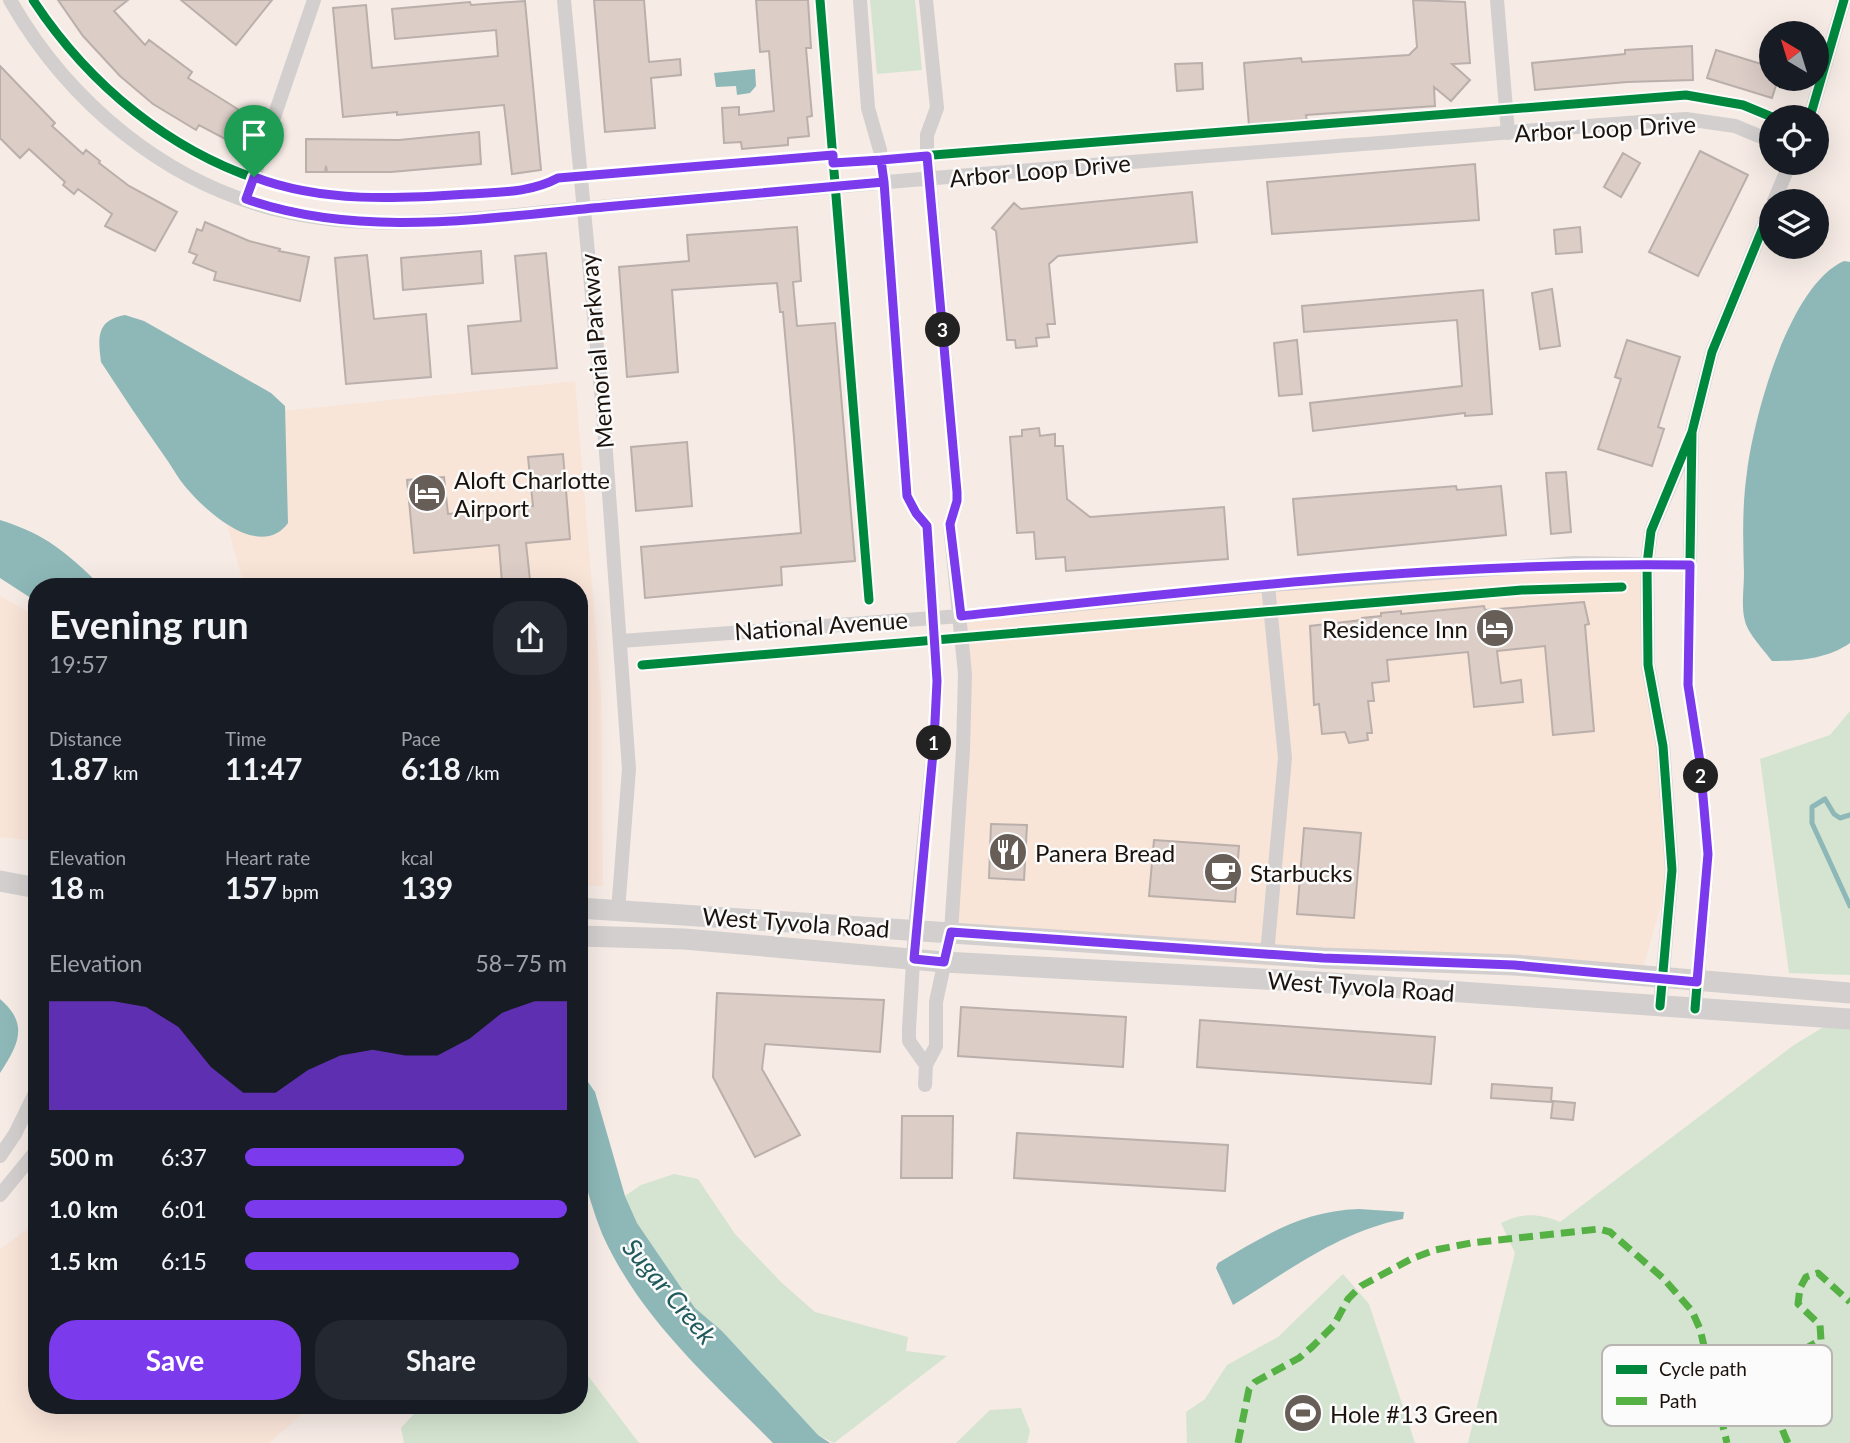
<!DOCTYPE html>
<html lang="en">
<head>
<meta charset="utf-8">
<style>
	body { margin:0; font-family:Lato,sans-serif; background:#242831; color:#f1f3f6; height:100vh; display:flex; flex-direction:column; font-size:26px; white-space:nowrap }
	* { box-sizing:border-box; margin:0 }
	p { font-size:23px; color:#9ea1a6 }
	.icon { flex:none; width:38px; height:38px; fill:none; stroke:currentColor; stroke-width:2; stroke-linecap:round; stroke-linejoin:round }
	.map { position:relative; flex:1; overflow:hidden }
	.drawer { position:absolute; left:28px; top:578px; width:560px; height:836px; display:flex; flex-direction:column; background:#171b24; border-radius:28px; box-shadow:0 7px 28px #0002 }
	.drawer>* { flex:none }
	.needle { width:46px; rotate:322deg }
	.tools { position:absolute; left:1759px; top:21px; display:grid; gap:14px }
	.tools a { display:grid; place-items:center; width:70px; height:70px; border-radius:50%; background:#171b24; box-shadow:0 7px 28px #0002; font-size:35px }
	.pin { position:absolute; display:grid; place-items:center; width:60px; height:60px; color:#fff; margin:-72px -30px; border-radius:50% 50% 50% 0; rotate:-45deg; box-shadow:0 0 7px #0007 }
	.pin .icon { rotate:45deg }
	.km { position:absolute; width:35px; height:35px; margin:-18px; border-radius:50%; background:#222; color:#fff; font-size:19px; line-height:35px; text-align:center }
	.round { display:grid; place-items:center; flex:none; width:74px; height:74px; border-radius:28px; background:#242831 }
	.summary { display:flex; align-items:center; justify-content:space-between; height:119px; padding:0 21px }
	h1 { font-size:38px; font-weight:700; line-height:52px }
	.stats { display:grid; grid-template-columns:repeat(3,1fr); gap:10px; height:119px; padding:7px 21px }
	.stats div { display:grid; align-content:center }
	.stats b { font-size:30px; font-weight:700 }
	.stats small { font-size:19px; font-weight:400 }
	.stats p { font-size:19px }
	.chart { height:196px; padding:14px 21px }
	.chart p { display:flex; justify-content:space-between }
	.chart svg { width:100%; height:126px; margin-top:7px; fill:#7c3aed; opacity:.7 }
	.primary-button { display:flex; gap:14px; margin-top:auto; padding:14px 21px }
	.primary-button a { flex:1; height:80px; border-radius:28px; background:#7c3aed; color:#fff; font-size:28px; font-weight:700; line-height:80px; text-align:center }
	.primary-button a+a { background:#242831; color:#f1f3f6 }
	ul { padding:0 21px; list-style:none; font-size:23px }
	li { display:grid; grid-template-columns:112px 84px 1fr; align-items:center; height:52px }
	li i { height:18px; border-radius:9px; background:#7c3aed }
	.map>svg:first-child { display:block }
	.built { fill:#f9e4d8 }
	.green { fill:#d4e4d0 }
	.water { fill:#8eb8b8 }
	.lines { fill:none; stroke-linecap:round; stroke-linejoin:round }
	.stream { stroke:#8eb8b8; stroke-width:5 }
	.building { fill:#dccdc7; stroke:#baafaa; stroke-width:2 }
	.street { stroke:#d2cfce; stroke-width:14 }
	.secondary { stroke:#d2cfce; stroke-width:21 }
	.quiet { stroke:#55b144; stroke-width:7; stroke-dasharray:14 7; stroke-linecap:butt }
	.cycleway-casing { stroke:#fbfbfb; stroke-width:13 }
	.cycleway { stroke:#00873e; stroke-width:9 }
	.route-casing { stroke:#fff; stroke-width:14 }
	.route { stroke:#7c3aed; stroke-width:9 }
	.labels { text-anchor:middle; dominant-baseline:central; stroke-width:5; stroke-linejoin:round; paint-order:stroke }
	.street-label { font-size:24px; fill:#1c120c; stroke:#fbfbfb }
	.poi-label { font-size:24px; fill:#1c120c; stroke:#fbfbfb; text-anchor:start }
	.water-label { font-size:26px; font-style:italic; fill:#215a5c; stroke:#fbfbfb }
	.key { fill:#fbfbfb; stroke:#b8b5b3; stroke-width:2 }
	.key-label { font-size:19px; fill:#1c120c }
</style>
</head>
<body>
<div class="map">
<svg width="1850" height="1443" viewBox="0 0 1850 1443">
	<rect width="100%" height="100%" fill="#f6ebe5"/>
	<path class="built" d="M575 381 601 694 603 886 579 885V586H244L203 437 216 418Z
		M1646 566 1671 868 1642 972 1265 966 954 941 964 617 1265 587Z
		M0 596 37 616V841L0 837Z
		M37 1214V1405H312L269 1443H0V1249L25 1231Z"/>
	<path class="green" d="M870 0H915L922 70 877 74Z
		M1850 711V975L1789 973 1760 759 1830 735Z
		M1850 1011V1443H1468L1515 1253 1501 1223C1522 1213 1538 1213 1560 1222L1794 1045Z
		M674 1174 698 1179 735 1234 782 1283 815 1312 908 1337 906 1351 947 1356 834 1443 818 1435 722 1331 695 1308 637 1223 625 1196 641 1185Z
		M1343 1274 1369 1304 1415 1443H1187L1186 1412 1205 1399 1227 1365 1278 1337Z
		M579 1364 639 1443H404L401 1428 422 1405H579Z
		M1021 1408 1030 1431 1027 1443H956L990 1410Z"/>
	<path class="water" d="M755 69 756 86 750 93 737 95 736 86 716 87 714 73Z
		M1844 261 1850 262V643C1827 659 1799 661 1772 661 1764 650 1748 634 1745 621 1741 607 1744 588 1744 573 1743 540 1742 506 1747 472 1754 416 1789 285 1844 261Z
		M125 315 144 321 271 393 285 406 288 523C262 559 211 516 190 492 180 482 173 468 165 457 143 426 122 394 101 362 98 338 96 320 125 315Z
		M0 520C47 535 66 552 101 586H37V602L0 578Z
		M0 999C29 1024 19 1044 0 1073Z
		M579 1069 595 1092 625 1196 637 1223 695 1308 722 1331 818 1435 830 1443H773C711 1380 642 1320 604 1238 597 1222 584 1183 582 1166 580 1155 586 1147 579 1136Z
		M1359 1209 1404 1212 1403 1219C1339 1232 1288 1271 1233 1305L1216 1268 1218 1263C1266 1235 1302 1211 1359 1209Z"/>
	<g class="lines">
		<path class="stream" d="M1850 815 1840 818 1834 814 1825 799 1812 807V823L1850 906"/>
	</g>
	<path class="building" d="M58 0H128L114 11 145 45 149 40 192 72 188 78 244 113 229 141 199 125 196 130 153 104 120 76 83 36Z
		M181 0H272L236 45Z
		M594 0H644L649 62 680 59 681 75 651 78 655 128 605 132Z
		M756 0H808L811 48H806L812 116 807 117 809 136 788 138V145L742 149 741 142 724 143 722 108 739 107V115L774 111 769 51 760 52Z
		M1413 0 1465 2 1470 63 1452 64 1470 80 1451 101 1434 87 1435 106 1306 115 1307 121 1249 126 1244 63 1301 58 1302 62 1409 55 1417 47Z
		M525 1 541 170 512 174 504 105 397 115V112L343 117 333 8 366 5 372 68 498 56 496 30 395 39 392 9 470 2 471 5Z
		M1692 46 1693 80 1627 82 1535 90 1532 63 1625 54V50Z
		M1716 50 1771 67V79H1778L1772 98 1707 78Z
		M1202 63 1203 89 1177 91 1175 64Z
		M0 66 55 123 52 126 83 154 86 150 100 161 99 163 129 186 177 212 155 251 105 226 112 214 78 189 74 194 63 185 65 182 29 149 20 158 0 138Z
		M479 132 481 164 391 172H327L326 166 325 172H306V139L399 140Z
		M1700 151 1748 175 1698 276 1649 252Z
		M1623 153 1640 163 1621 197 1604 187Z
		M1475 164 1479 220 1272 234 1267 182Z
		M1192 192 1197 242 1058 256 1049 264 1055 324H1047L1049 337 1036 338 1037 346 1016 348 1015 340H1007L996 231 992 228 1014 203 1021 209Z
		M205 222 249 241 280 249 279 251 309 257 300 301 214 280 216 272 193 263 197 255 189 252 197 229 202 231Z
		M797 227 801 281 793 282 797 326 835 323 855 561 781 567 782 585 645 598 641 547 801 533 794 437 783 312H780L777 283 672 290 678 372 627 377 619 267 689 261 687 235Z
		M1580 227 1582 252 1556 254 1554 230Z
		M481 251 483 283 403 290 401 258Z
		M546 253 557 368 472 374 468 326 521 321 515 256Z
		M367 255 374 319 426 314 431 377 346 384 335 258Z
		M1552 289 1560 346 1540 349 1532 293Z
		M1483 290 1492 414 1465 416V413L1313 431 1310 403 1462 386 1457 320 1304 332 1302 306Z
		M1297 340 1302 394 1279 396 1274 343Z
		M1627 340 1680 357 1658 427 1664 429 1652 466 1598 449 1621 379 1615 377Z
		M1039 428 1040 436 1055 434V446H1063L1067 499 1090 517 1224 507 1228 559 1066 571 1065 557 1036 559 1034 532 1017 533 1010 437 1022 436V430Z
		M687 442 692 506 636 511 631 447Z
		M563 454 570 539 526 543 530 580 502 583 499 545 414 553 407 480 444 477 448 514 533 506 528 457Z
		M1566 472 1571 532 1551 534 1546 473Z
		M1456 486 1457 490 1501 486 1506 535 1298 555 1293 499Z
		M1584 602 1589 624 1585 625 1594 731 1553 735 1545 646 1497 651 1501 683 1521 680 1523 702 1474 707 1468 652 1387 660 1389 681 1372 683 1374 701H1368L1372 733H1367L1368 740 1349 743 1345 732 1322 734 1319 704 1314 705 1310 626 1362 620V618L1381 616V613L1401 611V614L1484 606 1485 610Z
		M991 824 1027 825 1024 880 989 878Z
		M1304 828 1361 833 1354 918 1297 914Z
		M1154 840 1239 846 1235 902 1149 896Z
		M717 993 884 1000 880 1052 765 1044 762 1069 800 1135 755 1157 713 1077Z
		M961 1007 1126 1017 1123 1067 958 1056Z
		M1200 1020 1435 1037 1431 1084 1197 1067Z
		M1492 1084 1552 1088 1551 1102 1491 1098Z
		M1553 1101 1575 1103 1573 1120 1551 1118Z
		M902 1116H953L952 1178H901Z
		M1017 1133 1228 1145 1225 1191 1014 1178Z"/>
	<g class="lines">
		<path class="street" d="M10 0C68 102 166 184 282 211 371 232 466 220 556 211 629 204 703 198 776 192 968 174 1159 160 1350 145 1462 137 1574 126 1686 119L1735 126 1771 141
			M564 0 603 411 629 769 618 911
			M860 0 868 108 880 150 884 182 907 496 916 513 927 526 937 681 934 742 915 929 909 1029V1041L926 1065
			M1497 0 1508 133
			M1810 117 1844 0
			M246 199 314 0
			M1774 201 1790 163
			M621 641 961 616 1268 585 1493 569 1574 563 1690 565
			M1267 954 1285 758 1268 585
			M1660 1006 1672 870 1663 746 1648 665 1647 564 1651 531 1692 434
			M1695 1009 1708 854 1700 762 1688 685 1692 432 1712 352 1771 208
			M925 1085 926 1065 936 1046V1002L951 932 963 750 965 674 950 524 957 501V492L927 153V135L937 108 926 0
			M0 1156 15 1134 37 1089
			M0 1195 37 1150"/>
		<path class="secondary" d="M0 881 37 888
			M579 908 1323 958 1514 965 1850 993
			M579 936 684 939 944 962 1317 982 1850 1019"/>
		<path class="quiet" d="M1238 1443 1249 1389 1255 1382 1299 1358 1312 1347 1334 1325 1348 1299 1361 1286 1411 1259 1435 1250 1471 1243 1599 1229 1610 1232 1663 1278 1692 1311 1700 1329 1727 1443
			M1788 1443C1766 1395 1770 1365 1821 1340L1820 1325 1798 1304 1800 1288 1806 1277 1818 1273 1850 1302"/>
		<defs>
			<path id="cycleway" d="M33 0C89 85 171 153 269 183 326 200 390 200 449 196 485 193 525 195 558 178L833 155
				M820 0 869 600
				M1810 117 1844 0
				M833 163 1686 95 1743 105 1772 117
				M642 665 1522 590 1622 587
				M1660 1006 1672 870 1663 746 1648 665 1647 564 1651 531 1692 432
				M1695 1009 1708 854 1700 762 1688 685 1692 432 1712 352 1771 208"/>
		</defs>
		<use href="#cycleway" class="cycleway-casing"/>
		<use href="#cycleway" class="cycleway"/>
	</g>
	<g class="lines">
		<defs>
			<path id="route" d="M254 177C322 203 398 199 469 194 499 192 530 193 558 178L833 155V163L881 160 884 182 907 496 916 513 927 526 937 681 934 742 914 959 944 962 951 932 1323 958 1514 965 1697 982 1708 854 1700 762 1688 685 1690 565C1447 561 1203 590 961 616L950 524 957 501V492L927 156 881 160 884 182C791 191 697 198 604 207 486 218 360 239 246 199L254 177"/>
		</defs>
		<use href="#route" class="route-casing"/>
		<use href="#route" class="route"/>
	</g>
	<defs>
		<symbol id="hotel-disc" viewBox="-11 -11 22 22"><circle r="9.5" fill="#685e58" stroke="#fbfbfb"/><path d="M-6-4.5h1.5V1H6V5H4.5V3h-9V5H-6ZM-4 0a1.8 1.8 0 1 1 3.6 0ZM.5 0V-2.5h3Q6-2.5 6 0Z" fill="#fff"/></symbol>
		<symbol id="restaurant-disc" viewBox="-11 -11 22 22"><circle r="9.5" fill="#685e58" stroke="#fbfbfb"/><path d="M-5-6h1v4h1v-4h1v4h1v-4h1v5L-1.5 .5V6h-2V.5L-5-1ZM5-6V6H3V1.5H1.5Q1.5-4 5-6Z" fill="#fff"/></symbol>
		<symbol id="cafe-disc" viewBox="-11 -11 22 22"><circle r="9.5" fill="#685e58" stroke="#fbfbfb"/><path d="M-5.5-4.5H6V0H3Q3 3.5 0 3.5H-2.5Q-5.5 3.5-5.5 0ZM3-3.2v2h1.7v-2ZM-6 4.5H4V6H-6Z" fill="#fff"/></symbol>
		<symbol id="stadium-disc" viewBox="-11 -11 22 22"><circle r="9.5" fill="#685e58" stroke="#fbfbfb"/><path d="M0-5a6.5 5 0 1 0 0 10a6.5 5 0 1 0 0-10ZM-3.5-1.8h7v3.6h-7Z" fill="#fff"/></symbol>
	</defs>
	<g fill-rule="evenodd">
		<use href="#hotel-disc" x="405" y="471" width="44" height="44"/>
		<use href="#hotel-disc" x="1473" y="606" width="44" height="44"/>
		<use href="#restaurant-disc" x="986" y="830" width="44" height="44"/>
		<use href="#cafe-disc" x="1201" y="850" width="44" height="44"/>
		<use href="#stadium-disc" x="1281" y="1391" width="44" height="44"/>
	</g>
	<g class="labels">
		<g class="street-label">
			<text transform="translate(1605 128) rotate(-3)">Arbor Loop Drive</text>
			<text transform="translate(1040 170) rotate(-5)">Arbor Loop Drive</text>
			<text transform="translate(596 351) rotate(-95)">Memorial Parkway</text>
			<text transform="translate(821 625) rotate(-4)">National Avenue</text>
			<text transform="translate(796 922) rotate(4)">West Tyvola Road</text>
			<text transform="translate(1361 986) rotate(4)">West Tyvola Road</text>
		</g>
		<g class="poi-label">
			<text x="454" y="479">Aloft Charlotte<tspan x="454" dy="28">Airport</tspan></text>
			<text x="1468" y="628" text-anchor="end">Residence Inn</text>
			<text x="1035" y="852">Panera Bread</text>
			<text x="1250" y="872">Starbucks</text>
			<text x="1330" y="1413">Hole #13 Green</text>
		</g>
		<g class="water-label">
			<text transform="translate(670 1291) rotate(50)">Sugar Creek</text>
		</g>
	</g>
	<rect x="1602" y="1345" width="230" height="81" rx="10" class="key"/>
	<rect x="1616" y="1365" width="31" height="9" fill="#00873e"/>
	<rect x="1616" y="1397" width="31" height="8" fill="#55b144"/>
	<g class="key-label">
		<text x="1659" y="1376">Cycle path</text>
		<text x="1659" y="1408">Path</text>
	</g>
</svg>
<div class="tools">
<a><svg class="needle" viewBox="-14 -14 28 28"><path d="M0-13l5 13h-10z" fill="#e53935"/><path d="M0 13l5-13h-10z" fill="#9ea1a6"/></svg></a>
<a><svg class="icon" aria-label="locate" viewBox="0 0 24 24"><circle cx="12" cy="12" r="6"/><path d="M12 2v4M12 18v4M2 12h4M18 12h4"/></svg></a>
<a><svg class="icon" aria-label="layers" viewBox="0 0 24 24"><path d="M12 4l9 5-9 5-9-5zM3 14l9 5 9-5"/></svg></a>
</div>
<div class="pin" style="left:254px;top:177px;background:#1e9e55"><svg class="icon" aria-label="arrive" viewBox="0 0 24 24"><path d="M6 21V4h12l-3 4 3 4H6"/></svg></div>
<b class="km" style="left:934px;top:743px">1</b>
<b class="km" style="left:1701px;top:776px">2</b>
<b class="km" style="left:943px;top:330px">3</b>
<section class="drawer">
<div class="summary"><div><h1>Evening run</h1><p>19:57</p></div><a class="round"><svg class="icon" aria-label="share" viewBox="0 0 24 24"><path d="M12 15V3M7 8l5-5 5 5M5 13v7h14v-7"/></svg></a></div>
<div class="stats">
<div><p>Distance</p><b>1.87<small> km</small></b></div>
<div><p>Time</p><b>11:47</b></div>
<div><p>Pace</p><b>6:18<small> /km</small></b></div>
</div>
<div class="stats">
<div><p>Elevation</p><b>18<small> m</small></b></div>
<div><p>Heart rate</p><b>157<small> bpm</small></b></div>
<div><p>kcal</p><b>139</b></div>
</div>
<div class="chart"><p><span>Elevation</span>58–75 m</p>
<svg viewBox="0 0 160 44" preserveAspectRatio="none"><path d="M0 44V6L10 6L20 6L30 8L40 15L50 29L60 38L70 38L80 30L90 25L100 23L110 25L120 25L130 19L140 10L150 6L160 6V44z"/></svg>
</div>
<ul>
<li><b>500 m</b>6:37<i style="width:68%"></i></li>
<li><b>1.0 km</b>6:01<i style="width:100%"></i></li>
<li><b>1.5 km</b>6:15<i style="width:85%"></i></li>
</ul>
<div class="primary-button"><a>Save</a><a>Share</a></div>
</section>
</div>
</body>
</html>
